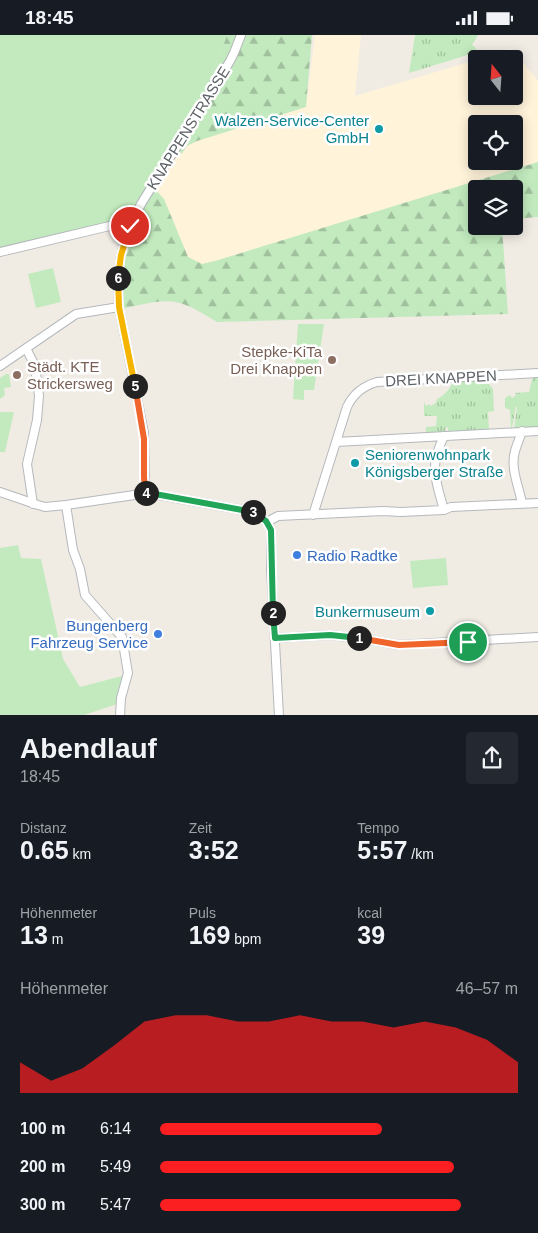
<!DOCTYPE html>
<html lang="de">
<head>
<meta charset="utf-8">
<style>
	body { margin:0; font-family:Helvetica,sans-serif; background:#242831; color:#f1f3f6; height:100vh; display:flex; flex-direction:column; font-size:19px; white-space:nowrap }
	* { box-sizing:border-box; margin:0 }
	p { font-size:16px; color:#9ea1a6 }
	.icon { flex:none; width:28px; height:28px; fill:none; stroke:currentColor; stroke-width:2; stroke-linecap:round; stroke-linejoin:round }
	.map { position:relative; height:680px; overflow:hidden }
	.details { display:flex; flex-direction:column; background:#171b24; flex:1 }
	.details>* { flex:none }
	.needle { width:32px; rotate:343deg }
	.controls { position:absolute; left:468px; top:15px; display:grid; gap:10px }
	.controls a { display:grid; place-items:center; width:55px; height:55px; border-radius:5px; background:#171b24; box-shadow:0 2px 12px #0003; font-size:25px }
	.pin { position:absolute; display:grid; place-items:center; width:42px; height:42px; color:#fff; margin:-21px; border:2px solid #fff; border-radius:50%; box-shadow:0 1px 5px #0007 }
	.km { position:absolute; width:25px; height:25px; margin:-12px; border-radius:50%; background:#222; color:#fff; font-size:14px; line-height:25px; text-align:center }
	.round { display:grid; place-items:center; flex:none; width:52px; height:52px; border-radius:5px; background:#242831 }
	.head { display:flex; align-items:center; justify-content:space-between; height:85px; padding:0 20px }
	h1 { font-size:28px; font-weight:600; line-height:38px }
	.stats { display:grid; grid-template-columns:repeat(3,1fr); gap:8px; height:85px; padding:5px 20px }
	.stats div { display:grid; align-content:center }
	.stats b { font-size:25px; font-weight:600 }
	.stats small { font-size:14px; font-weight:400 }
	.stats p { font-size:14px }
	.chart { height:140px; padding:10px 20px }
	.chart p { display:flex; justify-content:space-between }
	.chart svg { width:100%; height:90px; margin-top:5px; fill:#fc1f21; opacity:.7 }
	ul { padding:0 20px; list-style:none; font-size:16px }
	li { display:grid; grid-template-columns:80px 60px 1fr; align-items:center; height:38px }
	li i { height:12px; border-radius:6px; background:#fc1f21 }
	.status { display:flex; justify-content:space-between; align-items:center; height:35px; padding:0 25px; background:#171b24; direction:ltr }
	.status svg { height:14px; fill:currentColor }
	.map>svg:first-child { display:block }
	.commercial { fill:#fff3da; fill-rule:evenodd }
	.grass { fill:url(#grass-tufts) }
	.forest { fill:url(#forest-firs) }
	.park { fill:#c2eabe }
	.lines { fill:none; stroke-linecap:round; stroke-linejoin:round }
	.minor-casing { stroke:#b5b8bc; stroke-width:10 }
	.minor { stroke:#fff; stroke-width:8 }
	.split-1-casing { stroke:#fff; stroke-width:10 }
	.split-2-casing { stroke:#fff; stroke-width:10 }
	.split-3-casing { stroke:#fff; stroke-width:10 }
	.split-4-casing { stroke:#fff; stroke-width:10 }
	.split-5-casing { stroke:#fff; stroke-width:10 }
	.split-6-casing { stroke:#fff; stroke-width:10 }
	.split-7-casing { stroke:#fff; stroke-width:10 }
	.split-1 { stroke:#f0652b; stroke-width:6 }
	.split-2 { stroke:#22a559; stroke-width:6 }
	.split-3 { stroke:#22a559; stroke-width:6 }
	.split-4 { stroke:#22a559; stroke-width:6 }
	.split-5 { stroke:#f0652b; stroke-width:6 }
	.split-6 { stroke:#f5b400; stroke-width:6 }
	.split-7 { stroke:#f5b400; stroke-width:6 }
	.culture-dot { fill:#0f9aa8; stroke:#fff; stroke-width:2 }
	.education-dot { fill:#8d6e63; stroke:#fff; stroke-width:2 }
	.shop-dot { fill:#3f7fe0; stroke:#fff; stroke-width:2 }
	.labels { text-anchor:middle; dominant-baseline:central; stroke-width:5; stroke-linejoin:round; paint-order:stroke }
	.culture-label { font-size:15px; fill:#0d838f; stroke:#fff; text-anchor:end }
	.street-label { font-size:15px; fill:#5c6166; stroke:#fff }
	.education-label { font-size:15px; fill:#785e54; stroke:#fff; text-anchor:end }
	.shop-label { font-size:15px; fill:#366cbe; stroke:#fff; text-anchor:start }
</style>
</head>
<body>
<div class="status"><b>18:45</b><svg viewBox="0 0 49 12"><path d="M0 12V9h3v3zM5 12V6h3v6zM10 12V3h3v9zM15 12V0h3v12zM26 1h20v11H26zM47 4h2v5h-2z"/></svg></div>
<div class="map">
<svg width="538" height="681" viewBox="0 0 538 681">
	<defs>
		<pattern id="grass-tufts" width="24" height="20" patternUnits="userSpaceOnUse" patternTransform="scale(1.25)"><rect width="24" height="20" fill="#c2eabe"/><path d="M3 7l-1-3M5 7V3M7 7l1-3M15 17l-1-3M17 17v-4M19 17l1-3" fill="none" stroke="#a1c19e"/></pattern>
		<pattern id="forest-firs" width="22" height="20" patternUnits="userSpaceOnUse" patternTransform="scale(1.25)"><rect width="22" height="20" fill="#c2eabe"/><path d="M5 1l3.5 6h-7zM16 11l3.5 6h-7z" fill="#a1c19e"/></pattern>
	</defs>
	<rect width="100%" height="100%" fill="#f0ece4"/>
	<path class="commercial" d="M315 0H361L355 61 476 25V61H514V24H479L512 14 538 46V127L215 226 202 229 188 222 164 164 152 151 168 124 182 118 187 111 197 106 306 72ZM476 89H514V126H476Z"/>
	<path class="grass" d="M415 0H478L472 10 476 13 474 18 409 38Z
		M533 341H538V392L514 394 517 372 516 371 512 393 511 394 510 375 505 373V363L510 360 512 363 516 360 515 358 529 357Z
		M484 343 493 354 494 376 488 377 489 395 448 397V393L446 392 445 397 426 398V392L436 391 437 381H424V367L426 371 429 369 431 371 437 367 436 365C445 360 450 354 454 345Z"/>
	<path class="forest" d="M227 0H312L306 72 197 106 187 111 182 118 168 124 211 42Z
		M538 127V182L514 184V154H476V191H502L508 279 217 287C205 280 189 269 175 267 160 264 136 271 121 274L120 238 123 213 152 151 164 164 188 222 202 229 215 226Z"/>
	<path class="park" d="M0 0H227L211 42 190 83 130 190 0 216Z
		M53 233 61 267 36 273 28 239Z
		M298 289H324L314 355H304V365L293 364Z
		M6 339H9L11 352 4 353 5 360 0 364V343Z
		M0 377H14L5 417H0Z
		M18 510 21 523 41 524 63 624 80 652 122 641 117 669 84 680H0V513Z
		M446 523 448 550 413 553 410 526Z"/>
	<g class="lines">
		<defs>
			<path id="minor" d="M0 217 118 189 130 191
				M26 313 34 329 37 345 39 361 37 385 27 429 33 469
				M0 331 76 279 119 272
				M336 407 538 396
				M0 457 38 470 45 472 66 470 148 458 253 477 267 487 271 495V534L279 681
				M145 458 144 398 119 272 118 244 121 220 127 199 141 169 230 26 234 18 241 0
				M522 468C519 452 510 433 515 416 517 409 520 403 522 396
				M66 470 73 515 80 534 85 560 122 602 128 638 121 663 120 681
				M444 475C435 443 429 432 444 401
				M313 480 347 372C353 359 363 351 377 347L538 338
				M267 487 278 481 383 476 401 477 444 475 451 472 538 468
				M275 603 330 600 364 604 399 610 538 602"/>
		</defs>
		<use href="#minor" class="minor-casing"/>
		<use href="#minor" class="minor"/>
	</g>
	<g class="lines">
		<defs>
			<path id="split-1" d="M359 603 399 610 468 607"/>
			<path id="split-2" d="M273 578 275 603 330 600 359 603"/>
			<path id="split-3" d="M253 477 266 486 271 495 273 578"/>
			<path id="split-4" d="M146 458 155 459 253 477"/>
			<path id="split-5" d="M135 351 144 404V443L146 458"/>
			<path id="split-6" d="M118 243 119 272 135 351"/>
			<path id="split-7" d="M118 243 121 220 130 191"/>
		</defs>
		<use href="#split-1" class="split-1-casing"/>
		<use href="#split-2" class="split-2-casing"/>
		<use href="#split-3" class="split-3-casing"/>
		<use href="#split-4" class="split-4-casing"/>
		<use href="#split-5" class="split-5-casing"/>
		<use href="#split-6" class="split-6-casing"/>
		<use href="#split-7" class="split-7-casing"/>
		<use href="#split-1" class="split-1"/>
		<use href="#split-2" class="split-2"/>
		<use href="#split-3" class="split-3"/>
		<use href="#split-4" class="split-4"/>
		<use href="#split-5" class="split-5"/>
		<use href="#split-6" class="split-6"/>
		<use href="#split-7" class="split-7"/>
	</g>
	<g class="culture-dot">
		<circle cx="379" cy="94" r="5"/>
		<circle cx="355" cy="428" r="5"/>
		<circle cx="430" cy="576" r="5"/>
	</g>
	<g class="education-dot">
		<circle cx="332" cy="325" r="5"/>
		<circle cx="17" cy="340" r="5"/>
	</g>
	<g class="shop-dot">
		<circle cx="297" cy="520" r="5"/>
		<circle cx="158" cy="599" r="5"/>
	</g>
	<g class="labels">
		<g class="culture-label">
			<text x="369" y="85">Walzen-Service-Center<tspan x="369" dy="17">GmbH</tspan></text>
			<text x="365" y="419" text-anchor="start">Seniorenwohnpark<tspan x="365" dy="17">Königsberger Straße</tspan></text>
			<text x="420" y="576">Bunkermuseum</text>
		</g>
		<g class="street-label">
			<text transform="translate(188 93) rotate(-58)">KNAPPENSTRASSE</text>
			<text transform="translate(441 343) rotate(-3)">DREI KNAPPEN</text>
		</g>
		<g class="education-label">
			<text x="322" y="316">Stepke-KiTa<tspan x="322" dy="17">Drei Knappen</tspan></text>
			<text x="27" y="331" text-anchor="start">Städt. KTE<tspan x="27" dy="17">Strickersweg</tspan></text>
		</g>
		<g class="shop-label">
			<text x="307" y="520">Radio Radtke</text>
			<text x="148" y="590" text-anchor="end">Bungenberg<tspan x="148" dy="17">Fahrzeug Service</tspan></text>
		</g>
	</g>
</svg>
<div class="controls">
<a><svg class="needle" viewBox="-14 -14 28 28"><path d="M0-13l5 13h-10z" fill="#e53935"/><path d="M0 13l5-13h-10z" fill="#9ea1a6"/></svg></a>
<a><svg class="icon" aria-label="locate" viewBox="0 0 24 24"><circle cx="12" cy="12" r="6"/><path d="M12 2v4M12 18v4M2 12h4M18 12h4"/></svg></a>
<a><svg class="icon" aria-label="layers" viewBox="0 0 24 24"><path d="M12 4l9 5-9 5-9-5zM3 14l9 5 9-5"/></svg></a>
</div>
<div class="pin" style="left:468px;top:607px;background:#1e9e55"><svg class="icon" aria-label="arrive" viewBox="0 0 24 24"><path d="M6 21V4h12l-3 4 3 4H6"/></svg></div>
<div class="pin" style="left:130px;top:191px;background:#d93025"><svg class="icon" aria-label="check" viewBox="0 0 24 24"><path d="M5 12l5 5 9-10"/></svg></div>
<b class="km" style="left:359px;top:603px">1</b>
<b class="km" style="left:273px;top:578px">2</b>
<b class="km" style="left:253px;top:477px">3</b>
<b class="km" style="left:146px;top:458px">4</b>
<b class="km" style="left:135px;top:351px">5</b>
<b class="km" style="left:118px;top:243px">6</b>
</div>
<section class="details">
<div class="head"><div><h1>Abendlauf</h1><p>18:45</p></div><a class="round"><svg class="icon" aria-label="share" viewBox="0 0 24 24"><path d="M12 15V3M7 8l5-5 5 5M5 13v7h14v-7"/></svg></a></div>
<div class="stats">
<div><p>Distanz</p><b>0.65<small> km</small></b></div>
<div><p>Zeit</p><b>3:52</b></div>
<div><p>Tempo</p><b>5:57<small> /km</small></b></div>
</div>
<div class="stats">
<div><p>Höhenmeter</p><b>13<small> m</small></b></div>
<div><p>Puls</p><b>169<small> bpm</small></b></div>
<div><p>kcal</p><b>39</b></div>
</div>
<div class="chart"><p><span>Höhenmeter</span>46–57 m</p>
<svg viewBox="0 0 160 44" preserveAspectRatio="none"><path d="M0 44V29L10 38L20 32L30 21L40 9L50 6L60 6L70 9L80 9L90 6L100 9L110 9L120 12L130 9L140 12L150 18L160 29V44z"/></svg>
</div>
<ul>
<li><b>100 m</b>6:14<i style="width:62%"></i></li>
<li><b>200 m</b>5:49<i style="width:82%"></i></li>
<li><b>300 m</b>5:47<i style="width:84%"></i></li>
</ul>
</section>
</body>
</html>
